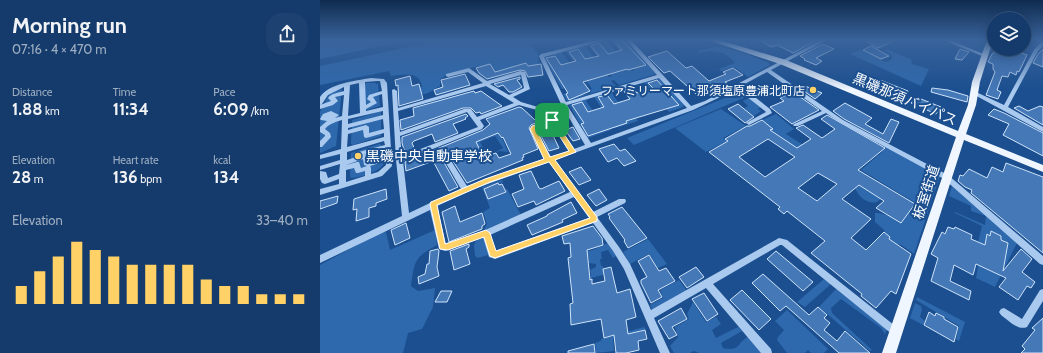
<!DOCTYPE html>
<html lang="en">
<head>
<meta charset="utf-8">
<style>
	body { margin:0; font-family:Cabin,"Noto Sans JP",sans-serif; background:#1d4271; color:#f1f3f6; height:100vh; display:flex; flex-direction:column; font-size:15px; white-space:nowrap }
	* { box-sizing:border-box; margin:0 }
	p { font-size:13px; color:#9dadc1 }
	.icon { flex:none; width:22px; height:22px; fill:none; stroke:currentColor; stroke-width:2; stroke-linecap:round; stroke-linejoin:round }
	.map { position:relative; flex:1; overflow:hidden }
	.panel { display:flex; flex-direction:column; background:#143b6b; width:320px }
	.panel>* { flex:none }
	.tools { position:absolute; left:667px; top:12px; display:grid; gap:8px }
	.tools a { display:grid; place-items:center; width:44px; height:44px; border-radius:50%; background:#143b6b; box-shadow:0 2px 10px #0003,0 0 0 1px #33557e; font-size:20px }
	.pin { position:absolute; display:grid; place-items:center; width:34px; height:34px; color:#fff; margin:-17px; border-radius:8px; box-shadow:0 2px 6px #0006 }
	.round { display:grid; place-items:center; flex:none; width:42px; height:42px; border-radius:16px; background:#1d4271 }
	.overview { display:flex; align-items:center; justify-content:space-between; height:68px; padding:0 12px }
	h1 { font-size:22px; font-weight:800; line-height:30px }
	.metrics { display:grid; grid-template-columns:repeat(3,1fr); gap:6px; height:68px; padding:4px 12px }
	.metrics div { display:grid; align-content:center }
	.metrics b { font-size:17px; font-weight:800 }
	.metrics small { font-size:11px; font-weight:400 }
	.metrics p { font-size:11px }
	.chart { height:112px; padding:8px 12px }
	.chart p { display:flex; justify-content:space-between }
	.chart svg { width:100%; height:72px; margin-top:4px; stroke:#ffd166; stroke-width:6 }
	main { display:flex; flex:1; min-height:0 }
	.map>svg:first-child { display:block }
	.green { fill:#2e69ad; fill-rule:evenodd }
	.building { fill:#4478b7; stroke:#cfe3fa; fill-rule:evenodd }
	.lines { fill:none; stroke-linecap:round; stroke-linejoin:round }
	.minor { fill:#a9c9ee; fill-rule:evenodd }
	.major { fill:#f0f6ff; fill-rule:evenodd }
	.route { fill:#ffd166; stroke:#fff; fill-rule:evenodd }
	.poi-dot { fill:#ffd166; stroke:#1b4f8f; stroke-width:1.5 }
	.labels { text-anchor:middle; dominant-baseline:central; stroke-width:4; stroke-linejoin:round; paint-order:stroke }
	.far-poi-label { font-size:12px; fill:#fff; stroke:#1b4f8f; text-anchor:end }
	.street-label { font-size:14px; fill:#fff; stroke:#1b4f8f }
	.poi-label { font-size:14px; fill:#fff; stroke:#1b4f8f; text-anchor:start }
</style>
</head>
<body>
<main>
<section class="panel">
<div class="overview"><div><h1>Morning run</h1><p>07:16 · 4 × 470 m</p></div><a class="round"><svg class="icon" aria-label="share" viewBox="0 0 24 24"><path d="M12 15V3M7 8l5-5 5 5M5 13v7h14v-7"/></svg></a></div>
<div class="metrics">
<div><p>Distance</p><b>1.88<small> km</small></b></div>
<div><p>Time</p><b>11:34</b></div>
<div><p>Pace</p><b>6:09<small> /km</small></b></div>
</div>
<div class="metrics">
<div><p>Elevation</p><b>28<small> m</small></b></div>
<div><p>Heart rate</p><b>136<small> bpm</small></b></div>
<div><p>kcal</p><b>134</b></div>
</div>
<div class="chart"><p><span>Elevation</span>33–40 m</p>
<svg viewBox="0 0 160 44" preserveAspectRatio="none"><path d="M5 44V33M15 44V24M25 44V15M35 44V6M45 44V11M55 44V15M65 44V20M75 44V20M85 44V20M95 44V20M105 44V29M115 44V33M125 44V33M135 44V38M145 44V38M155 44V38"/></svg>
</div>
</section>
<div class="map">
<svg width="723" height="353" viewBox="0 0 723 353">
	<rect width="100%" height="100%" fill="#1b4f8f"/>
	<path class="green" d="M0 40H88L0 59Z
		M121 40H206L209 42 216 40H230L212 45 218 54 219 69 210 67 207 63 175 71 170 64C155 68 131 69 120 80V86C108 92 106 99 94 89L102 87C100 70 83 75 71 76L69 71 0 85V66Z
		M291 40H294L317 68 325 65 302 40H305L336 74 299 85 294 80 291 81 296 86 247 101 243 94 249 92 248 89 266 83 267 85 259 88 263 95 271 93 270 90 272 89 246 51 265 46 289 77 292 76 268 45 287 41 312 71 315 70ZM257 49 278 77V78L269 80 249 51Z
		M398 46 427 54 449 63 450 65 428 77 414 67 401 71 399 69 415 63C407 51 392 49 379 53L377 51Z
		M541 49 565 62 571 60 573 56 564 51 566 49 591 59 592 64 609 69 601 86 530 54Z
		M242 52 263 84 242 89 223 56ZM234 54 252 83 243 85 225 57Z
		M338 78H340L364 105 363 107 349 112 324 82ZM336 79 358 104V105L350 107 328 82Z
		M46 83H54L58 84 60 106 47 110H45L44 85Z
		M21 89 22 90 16 146 0 153V112L9 94Z
		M295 91 292 93 298 102 300 101 313 119 316 118 318 121 295 128 274 97ZM287 95 307 122V123L297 126 278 98Z
		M422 91 428 96 314 145 307 138Z
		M270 98 266 101 286 129 289 128 291 130 268 138 249 105ZM262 102 282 132H281L271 135 253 105Z
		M429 98 441 107 438 109 441 111 434 116 424 108 428 106 423 101Z
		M401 109 426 126 403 138 407 141 386 152 355 128Z
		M58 112H61V136L33 145 31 144 32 120Z
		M456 114 474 129 466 134 483 145 477 148 441 134 452 129 442 120Z
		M185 131 178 134 183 140 188 152 180 151 174 153 183 148 175 136 160 142 175 171 137 150 172 136 170 132Z
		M59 144H61L63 165C57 173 41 177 31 178L30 176 31 153Z
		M564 146 620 176 594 254 581 245 573 244 570 241 564 230 555 222V213H559L577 218 591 212 597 204 541 170 562 152Z
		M182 180 183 182 164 188 169 199 185 193 184 190 187 189 201 215 168 229H164L167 224 163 212 170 208 162 187Z
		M541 184 563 196C555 210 538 199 535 187Z
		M632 186 697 243 675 287 656 278 661 250 657 247 662 226 635 213V212L665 225 666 216 651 211V206L629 196ZM671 232 681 236V240L688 243 683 270 676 273 662 267 667 235 670 236Z
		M115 230 117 245C94 258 95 260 91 286L98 291 115 288 113 307 102 329 88 333 83 353H0V265L60 233 66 232 70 250Z
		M165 237 168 255 158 258 155 256 154 245 156 241Z
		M328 239 347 264 338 268 329 254 310 264 303 252Z
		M288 243 296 256 293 258 288 250 281 252 282 259H280L281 266H283V275L258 281 271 276 270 270 276 267V264L269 263 268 256 259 253 273 250Z
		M504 279 511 284 485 307 477 302Z
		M359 280 367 291 333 311 330 305 343 298 340 290Z
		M516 289 567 329 565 334 561 328 521 299 511 308 512 313 552 350 550 351 499 307Z
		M597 297 645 322 639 341 636 339 639 326 596 300Z
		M373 302 386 322 396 317 401 324 392 330 396 338 418 327 422 331 401 343 403 348C421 352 417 342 428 337L442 353H379L374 351 370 353H354L350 346 358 337 355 327 369 319 367 314Z
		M595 303 601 306 602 310 600 317 605 321 603 325 590 318Z
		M467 310 508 349 504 353H491L488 350 485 353H467L457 340 458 337 464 330 455 321Z
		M324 327 326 329 293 338 294 351 276 353 275 343 281 341V339Z"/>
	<path class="building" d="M293 40H302L326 65 308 70 307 69 263 82 270 91 249 100 246 94 248 93 226 58 235 56 241 65 256 61 249 52 258 49 265 59 279 56 271 46 279 43 288 54 302 50Z
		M440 40H497L473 53 457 45 451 47Z
		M544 40H576L558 48Z
		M503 44 514 49 496 58 502 61 496 65 484 60 485 59 480 56Z
		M551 46 569 56 561 59 543 50Z
		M640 49 649 52 642 60 635 59Z
		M678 49H689L707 55 699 72 697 71 696 75 690 72 688 77 682 76 677 90 681 92 678 99 666 95 675 72 673 69V64L668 62 672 54Z
		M723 49V67L713 63 718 54Z
		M347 51 366 68 372 66 389 81 406 74 403 72 413 68 423 75 405 82 407 83 405 84 406 85 376 94 350 71 344 73 328 57Z
		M206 63 208 66 221 64 223 75 208 77 205 71 200 70 167 79 159 73 156 68 170 64 175 72Z
		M145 74 150 85 116 95 114 90 123 87 121 80Z
		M90 76 92 86 99 84 103 99 79 106 78 85 76 86 75 80Z
		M200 77V79L197 80 202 87 193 92H189L183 85 178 87 174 84Z
		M337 80 359 105 306 121 307 123 268 136 261 124 264 123 252 105 262 102 268 112 284 107 278 97 287 95 294 104 310 99 303 90 312 87 317 93 333 88 328 83Z
		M560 80 588 91 585 99 572 94 570 96 551 88Z
		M485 86 490 88 502 93 495 99 481 89Z
		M612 88 628 90 648 96 647 102 611 92Z
		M154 91 155 93 161 91 182 106 161 114 160 112 156 113 151 108H143L81 130 80 120 94 116 93 108Z
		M473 92 499 110 472 124 450 107 464 101 460 98Z
		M596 97 621 107 616 114 591 103Z
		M525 103 552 118 545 124 563 134 571 119 579 122 569 143 524 119 513 111Z
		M418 104 434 117 425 123 408 109Z
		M699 106 708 111 720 106 723 107V125L694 108Z
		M199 107 202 108 215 120 224 116 226 118 211 125 209 128 218 149 203 155 204 157 202 158 203 160 147 183 129 155 124 154 122 159 138 187 129 191 113 161 86 171 85 162 163 130 170 124 166 119ZM178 133 182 138 183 137 191 154 179 158 176 153 173 154 172 153 163 156 156 142Z
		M674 109 684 113 723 133V156L683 135 689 124 668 115Z
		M146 114 148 116 145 118 146 119 133 124 138 133 115 142 112 134 94 141 92 143 95 150 85 153 82 143V137Z
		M507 115 565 148 538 170 595 204 581 223 556 208 564 201 539 185 522 199 551 219 531 238 546 250 564 232 570 237 569 239 591 254 576 294 571 291 556 308 541 296 542 294 491 253 505 241 467 211 464 214 458 209 460 207 389 152 408 141 405 139 427 126H430L442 120 453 129 450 130 477 148 491 139 476 128 483 125 502 138 515 129 501 119ZM448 139 475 157 445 177 419 157ZM498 173 517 184 497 201 478 188Z
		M230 125 233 128 230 129 239 148 229 151 218 130Z
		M253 127 260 139 253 141 245 130Z
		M294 144 300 151 305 149 316 161 304 166 297 158 288 162 279 149Z
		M686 163 723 177V253L651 193 652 190 645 187 638 181 640 175 643 176 649 169 667 178 672 167 683 172Z
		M261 167 271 180 259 185 249 172Z
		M211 171 219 188 221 189 239 181 245 191 216 205 214 201 198 207 192 194 204 189 199 175Z
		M178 183 179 185 182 184 186 192 168 199 164 189Z
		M66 189 67 199 56 203V206L49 208V217L36 221 37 209 33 210 34 199Z
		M279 189 287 200 276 206 267 195Z
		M18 196 17 203 0 209V201Z
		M251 202 257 213 242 220 243 222 212 235 207 225 227 216V215Z
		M135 206 140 222 162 213 165 224 162 226V229L129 242 122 212Z
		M302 207 327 238 308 248 304 241 305 240 289 218 290 217 288 214Z
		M86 223 90 238 75 245 71 230Z
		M273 226 282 238 283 245 267 250 270 280 272 279V284L285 281 283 269 291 267 297 293 310 289 316 317 306 320 308 334 325 330 327 339 318 341 319 350 306 353H296L294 335 284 338 281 319 251 325 250 304 253 303 248 258 251 257 250 243 244 244 242 236Z
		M628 227 634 229 635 227 652 235 651 239 665 245 667 234 670 236 671 231 681 236V240L688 243 683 271 701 249 712 259 702 272 715 282 711 288 707 286 698 300 679 287 686 278 656 264 653 275 634 265 630 281 651 291 649 300 611 281 618 258 611 254 622 232 625 234Z
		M149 244V247L146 249 150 264 134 270 130 251Z
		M118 249 119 251 117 267 119 276 99 284 98 277 105 274 107 264H109L110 251Z
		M456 251 493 282 483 291 447 259Z
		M329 255 339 271 346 268 355 281 338 290 342 297 331 303 321 283V280L327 277 318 261Z
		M376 267 384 277 367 288 359 277Z
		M443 274 489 315 498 307 507 315 504 318 510 323 504 330 517 341 525 331 550 353H519L466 306 460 311 432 283Z
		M422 290 451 319 439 330 410 300Z
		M121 291H132L127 302H115Z
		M384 293 398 314 387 321 372 299Z
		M361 308 367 319 352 327 357 335 349 339 338 321Z
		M609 312 615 316 616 313 624 317V319L638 327 634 342 604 325Z
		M723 318V353H701L705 349 702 346 715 330 712 328Z
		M274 344 275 353H248V351Z"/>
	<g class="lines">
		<path class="minor" d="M277 40H286L224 57 246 102 337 75 306 40H311L371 106 385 101 501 40H507L451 70 523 120 628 175 723 256V265L720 264 624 179 519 122 506 113 478 126H474L473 125 474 124 502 111 447 72 421 86 450 109 452 113 431 124 429 125 426 123 446 112 445 111 417 89 373 110 235 160 273 212 299 199H305L306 201 305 203 277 217 299 247 310 264 331 310 459 238 467 240 579 329 581 332 579 335 576 337 573 335 462 245H460L393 284 451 349 452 353H441L386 288 334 318 350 353H340L304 269 293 251 273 223 175 259 169 257 163 237 125 251 119 249 110 210 0 263V255L82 216 76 160 72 90 74 89 77 91 78 108 163 83 148 72 128 77 126 76V74L149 68 167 81 200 71 205 72 210 89 193 97 201 102 228 110 254 149 265 145 241 104 219 56 221 54ZM201 75 204 88 189 95 170 84ZM339 78 367 108 271 143 247 105ZM166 86 194 103 157 117 151 109H144L80 132 78 111ZM199 105 224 112 228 119 212 126 210 129 224 159 147 186 128 156H124L123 158 141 189 114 201 110 202V203L89 213 83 161 162 129 164 126 160 120ZM147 112 158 127 82 156 80 136ZM231 123 249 151 231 157 216 129ZM229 162 250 192 163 231 126 244 117 206 154 189ZM254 197 269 218 175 251 170 235Z
			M623 40H630L666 55 662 56Z
			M721 42H723V46L718 51 688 107 723 127V132L651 93 654 91 656 92 684 105 714 50Z
			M51 78 64 79 67 83 72 166 62 176 0 195V189L19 184V179L5 184 2 183 0 179V171L6 172 8 178 19 174 20 164 0 170V166L20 160V154L0 159V155L21 149 22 120C15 122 9 124 5 129L10 133 11 137 2 147H0V141L5 136V135L0 132V127L7 121 1 120 0 119 3 114 11 111 19 115 15 118 22 116 24 95 15 97 18 101 13 105 0 109V105L11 101 8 98C12 93 18 93 24 91V87L8 95 2 104 0 105V97C10 83 34 81 51 78ZM57 81H60L62 91 49 95 47 99 51 102 46 105 45 82ZM39 83 40 113 28 116 30 85ZM62 94 63 107 46 111V109L57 103 53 97ZM63 111V115L28 124V119ZM63 119 64 129 49 133V127L46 125 28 130V128ZM43 130 44 137 46 138 64 133V137L27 147 28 134ZM64 141 65 145 35 153 34 155 36 157 27 160V152ZM65 149V157L49 162 48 156 44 155ZM43 159 44 165 47 166 41 168 39 162H37L26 165ZM66 161V165L58 172 51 174V168L50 166ZM34 168 36 173H38L45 171V176L26 182V170Z
			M723 289V301L707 327C698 331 688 320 681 315L679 312 681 309 684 308 702 319 720 290Z"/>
		<path class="major" d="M388 40H399L466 60 638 131 648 105 652 82 667 40H673L660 82 656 105 646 134 723 165V172L644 140 576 353H562L636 137 460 64Z"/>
	</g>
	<linearGradient id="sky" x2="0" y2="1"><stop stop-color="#0f2b4f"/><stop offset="0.44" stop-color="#39639b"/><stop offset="1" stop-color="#39639b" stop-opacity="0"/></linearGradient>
	<rect width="723" height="90" fill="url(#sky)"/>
	<path class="route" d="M232 119H234L256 152 235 160 277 217V221L175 258 170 256 164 237 128 250 120 249 110 204 111 202 165 179 224 159 210 129 212 126ZM231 123 249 151 230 157 216 129ZM229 162 270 218 176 251 170 233 166 230 125 244 117 205 170 182Z"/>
	<g class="poi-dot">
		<circle cx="493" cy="90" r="4"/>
		<circle cx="38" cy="156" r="4"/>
	</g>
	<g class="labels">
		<g class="far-poi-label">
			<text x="485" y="90">ファミリーマート那須塩原豊浦北町店</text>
		</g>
		<g class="street-label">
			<text transform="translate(585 99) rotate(23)">黒磯那須バイパス</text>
			<text transform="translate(606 192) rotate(-72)">板室街道</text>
		</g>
		<g class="poi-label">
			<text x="46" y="156">黒磯中央自動車学校</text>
		</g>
	</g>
</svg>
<div class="tools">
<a><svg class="icon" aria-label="layers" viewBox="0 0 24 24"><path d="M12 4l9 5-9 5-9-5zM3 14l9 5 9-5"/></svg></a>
</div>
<div class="pin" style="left:232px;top:120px;background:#1e9e55"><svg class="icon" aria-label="arrive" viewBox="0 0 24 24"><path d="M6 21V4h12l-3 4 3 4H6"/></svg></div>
</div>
</main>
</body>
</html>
